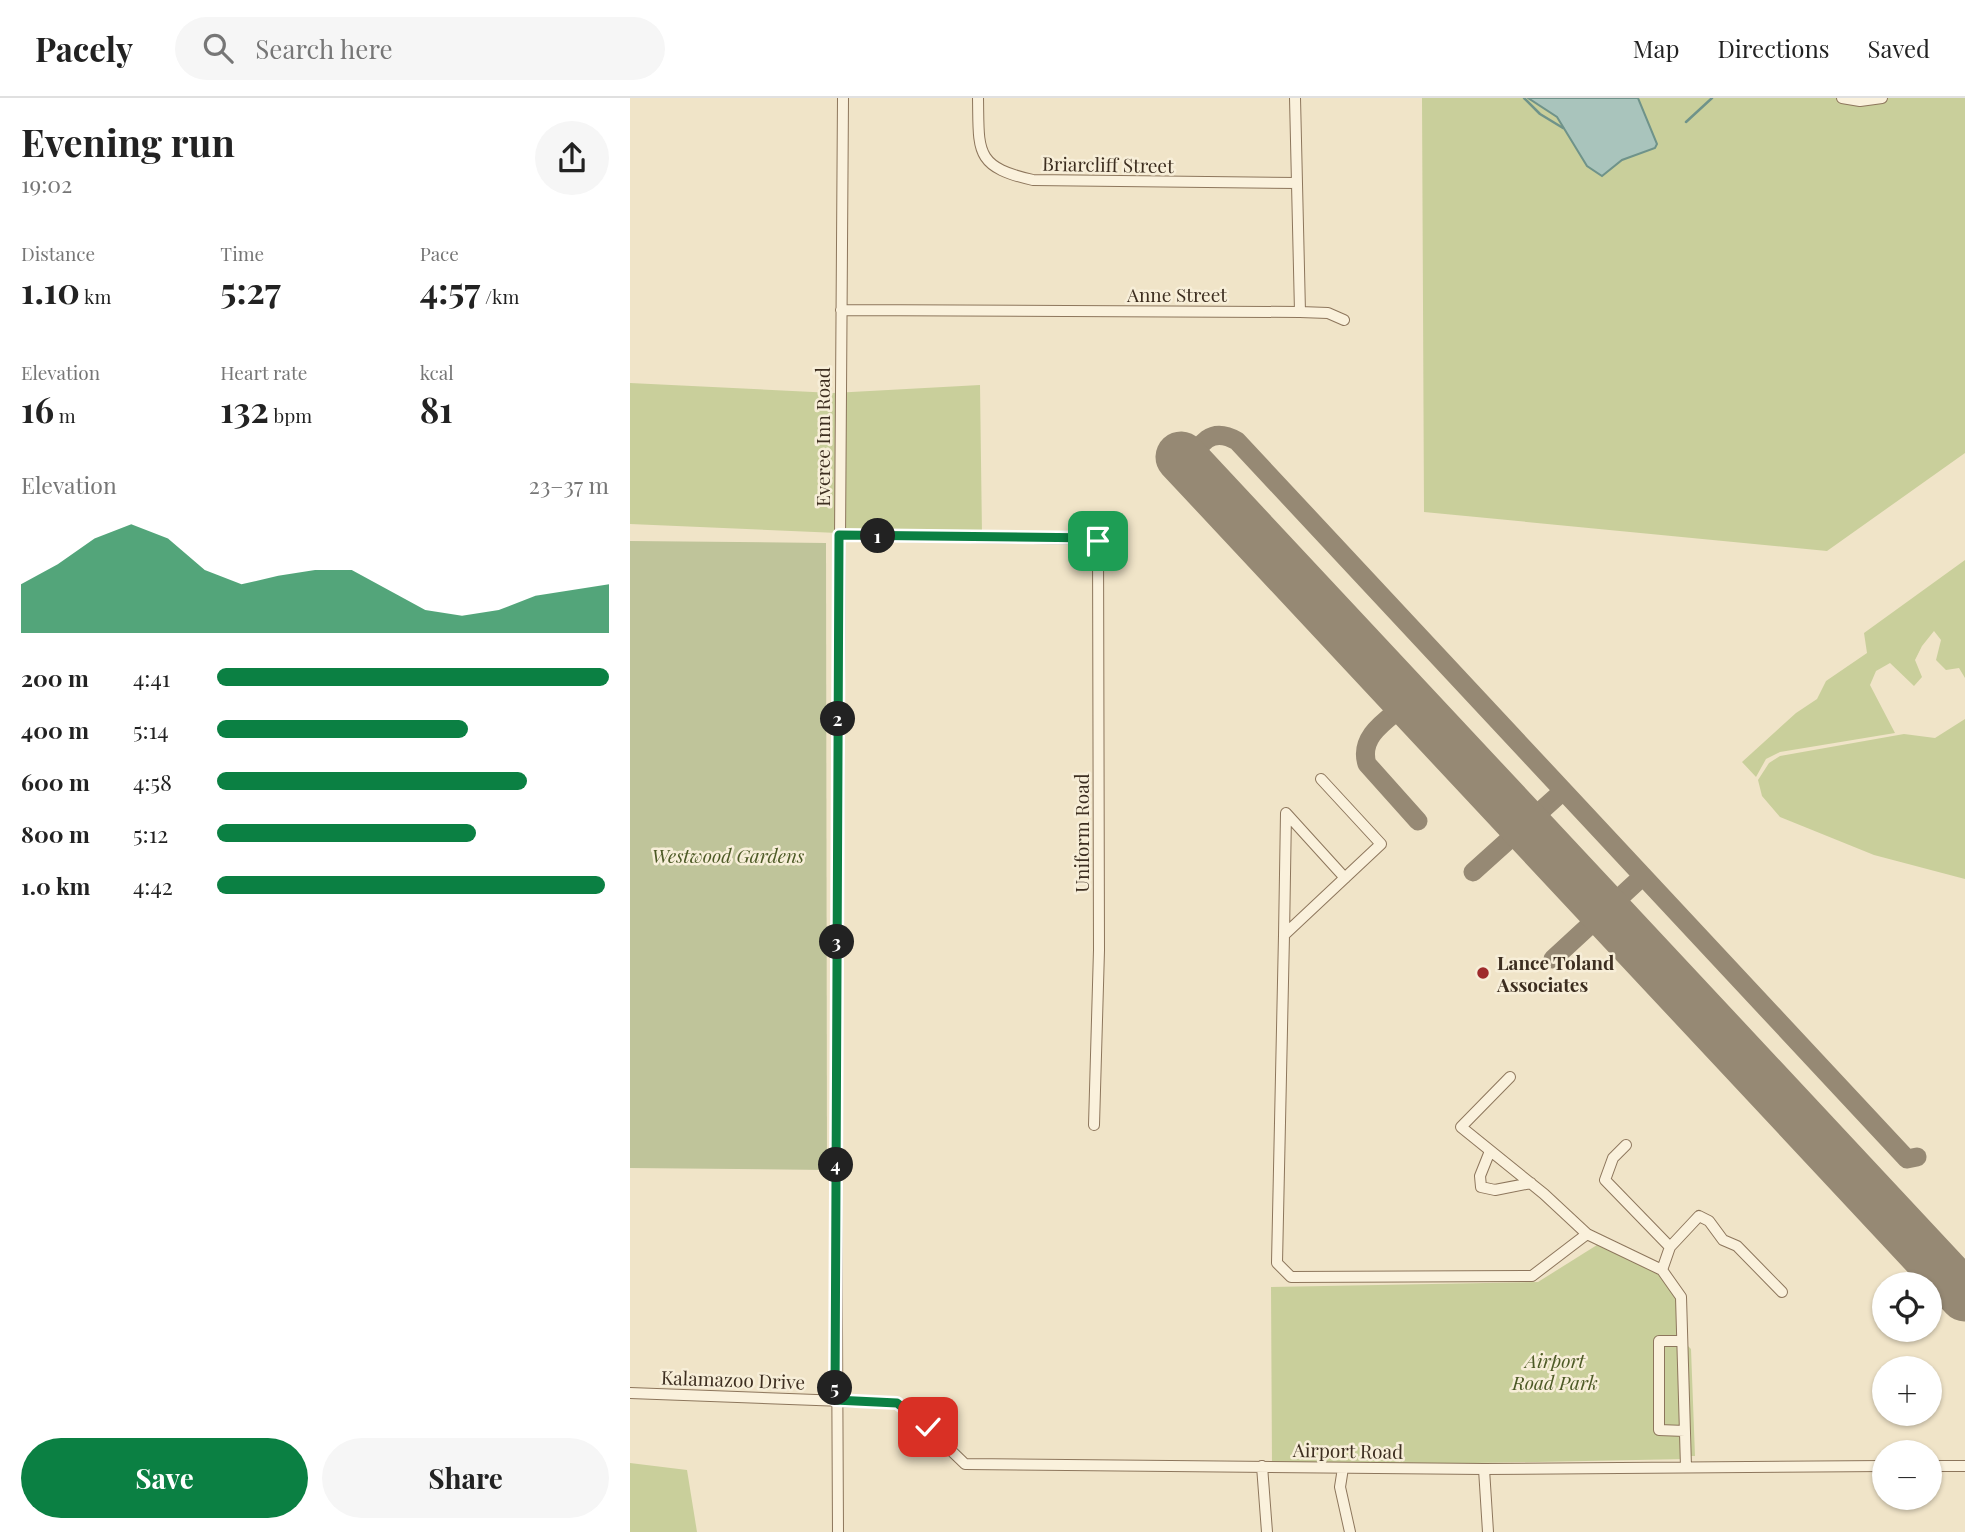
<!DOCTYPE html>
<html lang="en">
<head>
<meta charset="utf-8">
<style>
	body { margin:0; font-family:"Playfair Display",serif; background:#f6f6f6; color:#222; height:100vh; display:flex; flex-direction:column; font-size:26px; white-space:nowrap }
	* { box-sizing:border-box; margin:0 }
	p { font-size:23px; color:#767676 }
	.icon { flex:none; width:38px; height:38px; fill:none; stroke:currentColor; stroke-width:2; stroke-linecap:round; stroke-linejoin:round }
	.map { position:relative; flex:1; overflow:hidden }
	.drawer { display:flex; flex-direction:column; background:#fff; width:630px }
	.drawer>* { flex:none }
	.controls { position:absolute; left:1242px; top:1174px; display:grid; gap:14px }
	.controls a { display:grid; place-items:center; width:70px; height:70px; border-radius:50%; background:#fff; box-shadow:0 2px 5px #0004; font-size:35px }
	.pin { position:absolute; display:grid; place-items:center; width:60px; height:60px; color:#fff; margin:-30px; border-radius:14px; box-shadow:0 4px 10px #0006 }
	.km { position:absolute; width:35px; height:35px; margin:-18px; border-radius:50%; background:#222; color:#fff; font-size:19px; line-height:35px; text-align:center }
	.round { display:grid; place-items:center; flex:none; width:74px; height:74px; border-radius:37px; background:#f6f6f6 }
	.summary { display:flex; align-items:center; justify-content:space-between; height:119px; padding:0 21px }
	h1 { font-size:38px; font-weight:700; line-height:52px }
	.figures { display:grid; grid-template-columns:repeat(3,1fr); gap:10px; height:119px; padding:7px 21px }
	.figures div { display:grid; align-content:center }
	.figures b { font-size:35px; font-weight:700 }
	.figures small { font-size:19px; font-weight:400 }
	.figures p { font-size:19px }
	.chart { height:196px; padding:14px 21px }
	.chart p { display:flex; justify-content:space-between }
	.chart svg { width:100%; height:126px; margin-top:7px; fill:#0b8043; opacity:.7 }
	.primary-button { display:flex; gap:14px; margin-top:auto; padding:14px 21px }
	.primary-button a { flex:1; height:80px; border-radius:42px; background:#0b8043; color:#fff; font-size:28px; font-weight:700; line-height:80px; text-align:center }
	.primary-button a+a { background:#f6f6f6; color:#222 }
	ul { padding:0 21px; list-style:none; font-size:23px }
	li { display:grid; grid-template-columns:112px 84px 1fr; align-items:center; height:52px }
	li i { height:18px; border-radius:9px; background:#0b8043 }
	header { display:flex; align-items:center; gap:42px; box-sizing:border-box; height:98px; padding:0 35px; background:#fff; border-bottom:2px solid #e0e0e0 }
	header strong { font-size:33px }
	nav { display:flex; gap:38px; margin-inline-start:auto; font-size:24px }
	.search { width:490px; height:63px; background:#f6f6f6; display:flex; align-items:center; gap:18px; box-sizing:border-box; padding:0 24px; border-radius:38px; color:#767676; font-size:26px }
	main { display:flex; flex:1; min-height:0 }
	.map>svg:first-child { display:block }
	.green { fill:#c9cf9b }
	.cemetery { fill:#bfc49a }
	.water { fill:#a9c4bc; stroke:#6f938a; stroke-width:2 }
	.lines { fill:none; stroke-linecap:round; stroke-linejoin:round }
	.stream { stroke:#6f938a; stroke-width:2.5 }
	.taxiway { stroke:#968974; stroke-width:19 }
	.runway { stroke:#968974; stroke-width:51 }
	.minor-casing { stroke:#8d765c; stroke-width:12 }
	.minor { stroke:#faf1dc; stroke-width:10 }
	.route-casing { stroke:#fff; stroke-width:14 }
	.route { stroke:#0b8043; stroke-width:9 }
	.poi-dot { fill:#9e2a2b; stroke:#f7eed8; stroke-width:2.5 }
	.labels { text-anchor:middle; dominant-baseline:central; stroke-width:5; stroke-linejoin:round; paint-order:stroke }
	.street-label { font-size:19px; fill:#3d2e20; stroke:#f7eed8 }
	.park-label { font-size:19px; font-style:italic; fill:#4d5a26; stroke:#f7eed8 }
	.poi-label { font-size:19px; font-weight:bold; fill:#3d2e20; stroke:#f7eed8; text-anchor:start }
</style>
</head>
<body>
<header>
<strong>Pacely</strong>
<div class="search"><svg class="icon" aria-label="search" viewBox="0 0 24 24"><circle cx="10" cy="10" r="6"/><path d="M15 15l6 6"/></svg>Search here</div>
<nav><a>Map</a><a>Directions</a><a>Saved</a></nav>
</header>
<main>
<section class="drawer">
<div class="summary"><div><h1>Evening run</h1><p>19:02</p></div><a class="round"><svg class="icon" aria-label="share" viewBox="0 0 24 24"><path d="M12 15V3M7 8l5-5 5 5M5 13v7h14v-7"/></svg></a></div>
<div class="figures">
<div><p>Distance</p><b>1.10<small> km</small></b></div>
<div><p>Time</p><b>5:27</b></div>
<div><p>Pace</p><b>4:57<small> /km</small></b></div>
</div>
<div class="figures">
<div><p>Elevation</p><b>16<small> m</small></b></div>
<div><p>Heart rate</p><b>132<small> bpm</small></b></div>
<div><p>kcal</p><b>81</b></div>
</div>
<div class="chart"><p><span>Elevation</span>23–37 m</p>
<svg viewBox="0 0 160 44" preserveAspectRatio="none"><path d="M0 44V27L10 20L20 11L30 6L40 11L50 22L60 27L70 24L80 22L90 22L100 29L110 36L120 38L130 36L140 31L150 29L160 27V44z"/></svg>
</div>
<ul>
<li><b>200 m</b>4:41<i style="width:100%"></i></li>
<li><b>400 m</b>5:14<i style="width:64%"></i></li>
<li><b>600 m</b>4:58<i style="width:79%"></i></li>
<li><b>800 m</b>5:12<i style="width:66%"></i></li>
<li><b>1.0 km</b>4:42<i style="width:99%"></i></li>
</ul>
<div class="primary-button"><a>Save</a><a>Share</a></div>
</section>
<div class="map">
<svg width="1335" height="1434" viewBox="0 0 1335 1434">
	<rect width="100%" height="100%" fill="#f0e4c8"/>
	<path class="green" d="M792 0H1335V355L1197 453 794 414Z
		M0 285 203 295 350 287 352 437 208 435 0 426Z
		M1335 462V580L1329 570 1316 572 1306 562 1311 542 1304 533 1292 548 1285 562 1292 579 1284 588 1260 565 1246 573 1240 587 1265 635 1150 654 1136 661 1126 679 1112 664 1166 615 1187 601 1196 583 1237 555 1234 535Z
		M1335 621V781L1244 757 1150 719 1132 698 1128 682 1139 665 1150 658 1274 636 1305 640Z
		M967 1147 1021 1171 1046 1191 1056 1246 1061 1251 1065 1358H1056V1361L642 1369 641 1189 908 1184Z
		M0 1365 57 1372 67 1434H0Z"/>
	<path class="cemetery" d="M0 443 196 445 197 1072 0 1070Z"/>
	<path class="water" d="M898 0H1008L1027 46 1025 50 992 62 972 78 957 68 927 19Z"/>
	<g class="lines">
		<path class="stream" d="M894 0 910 16 933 30
			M1056 24 1082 0"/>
		<path class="taxiway" d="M559 368C569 345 581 328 607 343L1277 1061 1287 1059
			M778 604C759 621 728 637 737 666L788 723
			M843 774 933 693
			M923 861 1013 778"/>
		<path class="runway" d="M551 359 1335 1198"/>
		<defs>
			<path id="minor" d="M348 0C349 53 344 69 403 82L667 85
				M665 0 670 214
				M1212 0 1230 3 1252 0
				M211 212 670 214 698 215 714 222
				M209 437 468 441 469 852 464 1027
				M691 681 751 746 654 837 647 1165 661 1179 902 1178 957 1136 1032 1172 1051 1199 1056 1369
				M654 837 656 715 715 780
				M880 979 831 1029 914 1096 957 1136
				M996 1047 983 1060 975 1082 1040 1149
				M860 1053 850 1078 851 1089 865 1092 901 1085
				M1032 1172 1040 1149 1069 1118 1079 1123 1093 1142 1107 1148 1152 1194
				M1052 1243H1029V1332L1055 1333
				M0 1295 267 1305 283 1316 335 1366 854 1371 1255 1368
				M632 1368 637 1434
				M1300 1368H1335
				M713 1370 710 1389 720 1434
				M854 1371 858 1434
				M208 1434 206 1029 213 0"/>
		</defs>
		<use href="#minor" class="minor-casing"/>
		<use href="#minor" class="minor"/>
	</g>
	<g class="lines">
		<defs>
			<path id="route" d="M298 1329 267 1305 205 1302 209 437 468 440V443"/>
		</defs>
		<use href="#route" class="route-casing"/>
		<use href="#route" class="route"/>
	</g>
	<circle class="poi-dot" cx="853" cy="875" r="7"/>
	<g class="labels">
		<g class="street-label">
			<text transform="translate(478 66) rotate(1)">Briarcliff Street</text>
			<text x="547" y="196">Anne Street</text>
			<text transform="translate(192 339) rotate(-90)">Everee Inn Road</text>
			<text transform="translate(451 735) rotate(-90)">Uniform Road</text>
			<text transform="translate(103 1281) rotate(2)">Kalamazoo Drive</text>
			<text transform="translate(718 1352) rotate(1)">Airport Road</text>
		</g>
		<g class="park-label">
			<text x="98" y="757">Westwood Gardens</text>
			<text x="925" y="1262">Airport<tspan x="925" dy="22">Road Park</tspan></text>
		</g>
		<g class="poi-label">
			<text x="867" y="864">Lance Toland<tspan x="867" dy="22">Associates</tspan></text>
		</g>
	</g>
</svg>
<div class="controls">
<a><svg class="icon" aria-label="locate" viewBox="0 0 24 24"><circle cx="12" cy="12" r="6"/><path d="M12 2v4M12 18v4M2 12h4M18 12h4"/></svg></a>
<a>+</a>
<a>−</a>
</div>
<div class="pin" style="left:468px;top:443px;background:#1e9e55"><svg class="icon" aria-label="arrive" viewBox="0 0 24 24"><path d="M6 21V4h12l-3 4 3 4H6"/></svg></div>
<div class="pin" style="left:298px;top:1329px;background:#d93025"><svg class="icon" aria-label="check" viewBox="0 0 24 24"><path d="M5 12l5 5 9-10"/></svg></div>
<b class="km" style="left:248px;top:438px">1</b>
<b class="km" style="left:208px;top:621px">2</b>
<b class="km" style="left:207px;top:844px">3</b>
<b class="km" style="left:206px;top:1067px">4</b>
<b class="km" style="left:205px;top:1290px">5</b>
</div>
</main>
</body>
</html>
